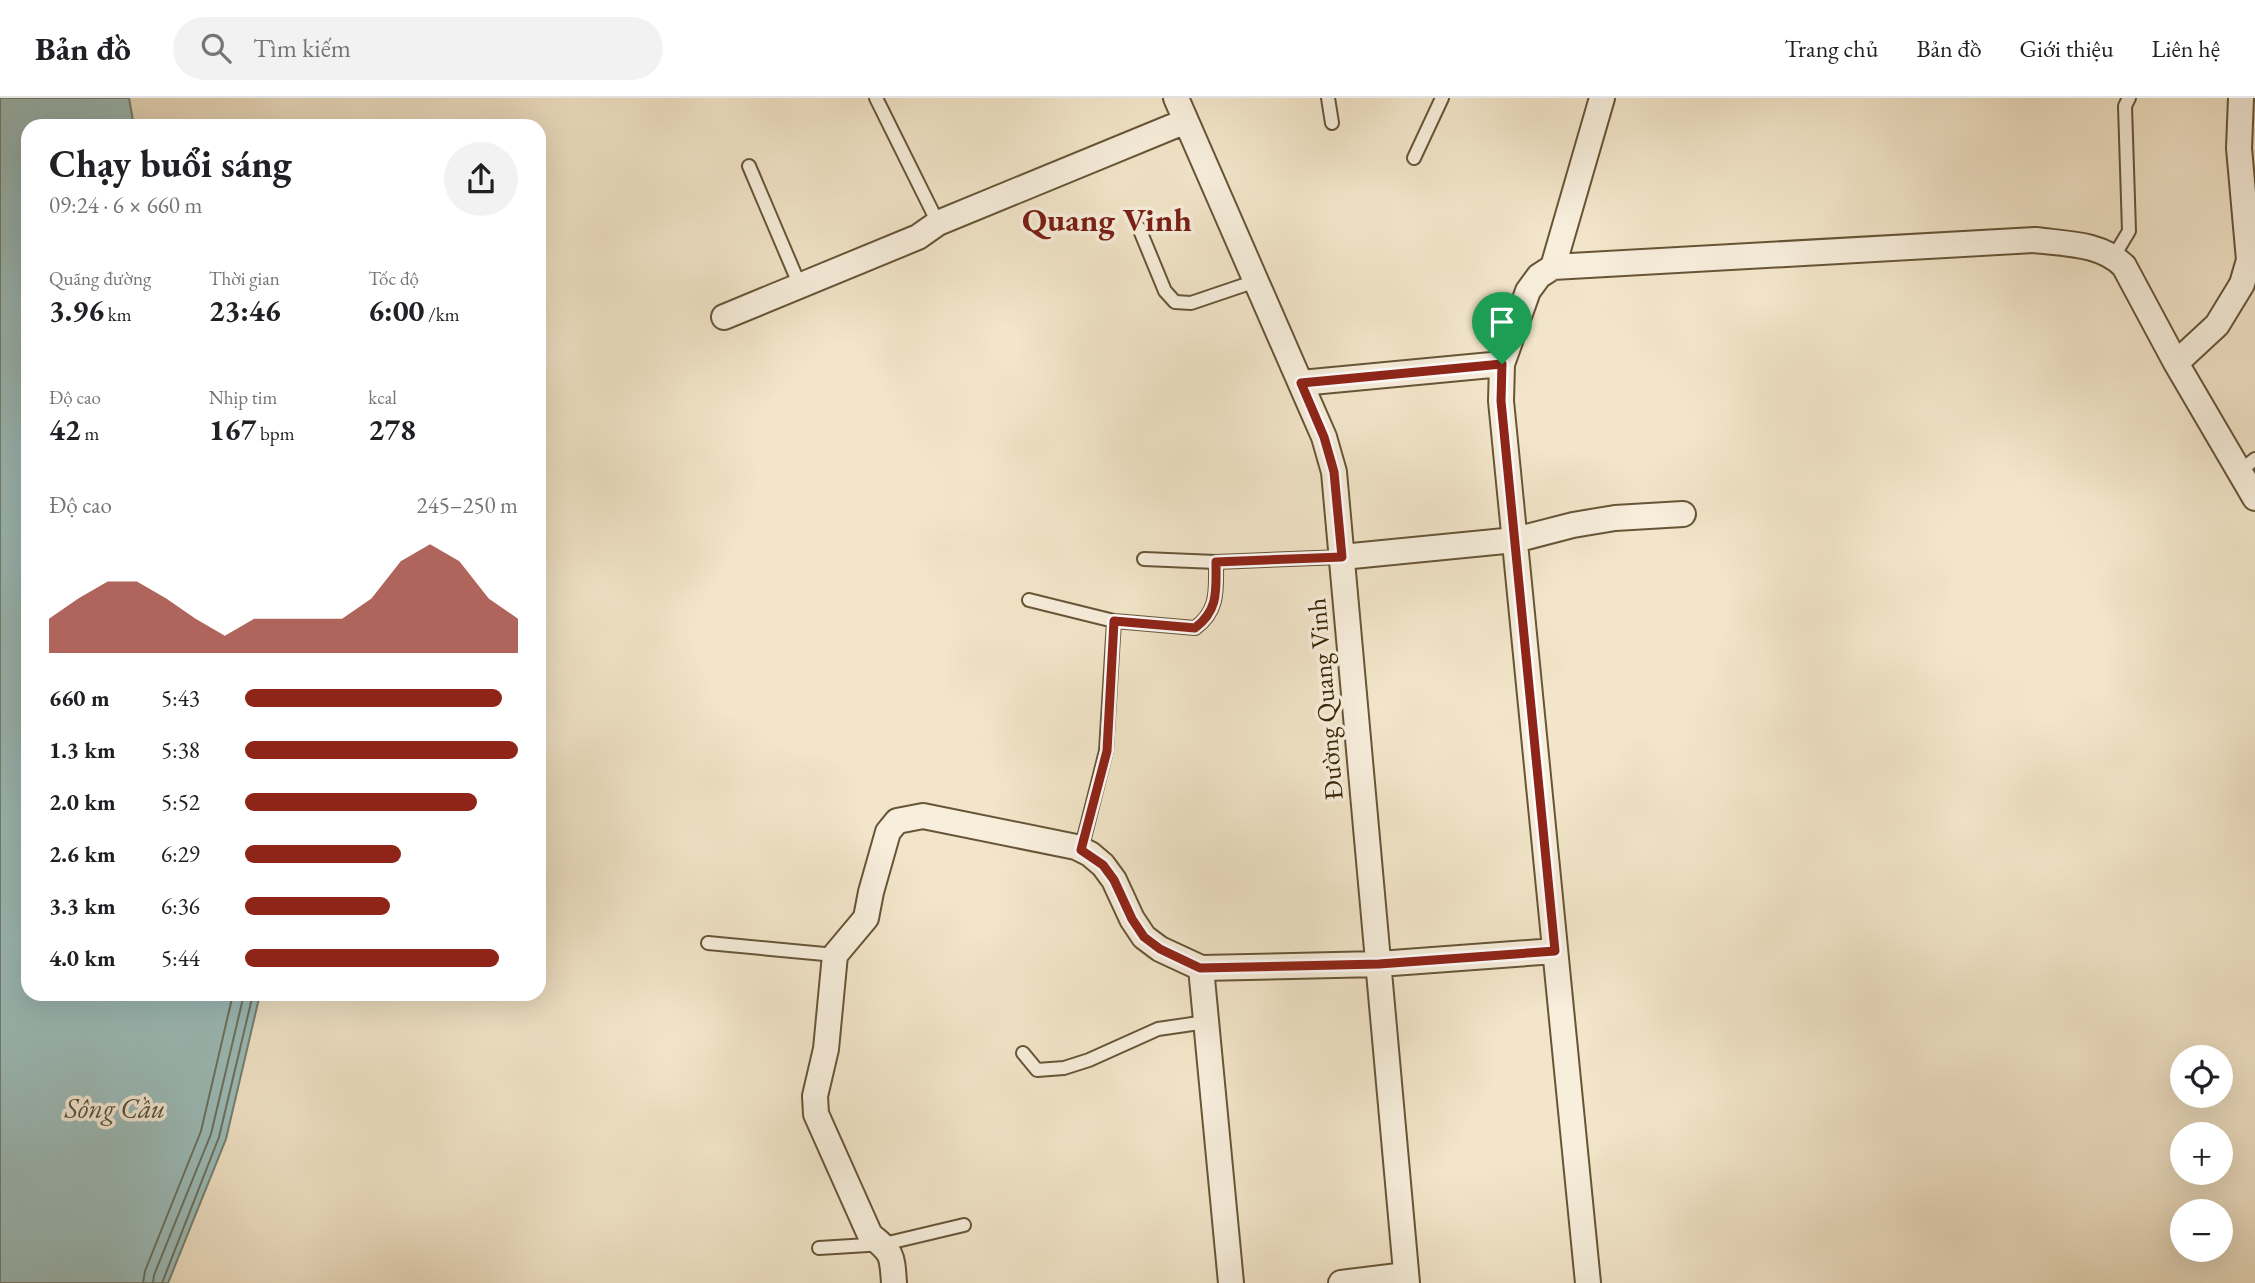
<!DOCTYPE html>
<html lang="vi">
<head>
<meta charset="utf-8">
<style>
	body { margin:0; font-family:"EB Garamond",serif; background:#f2f2f2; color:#202124; height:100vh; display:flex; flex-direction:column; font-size:26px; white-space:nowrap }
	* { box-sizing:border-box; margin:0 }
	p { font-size:23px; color:#757577 }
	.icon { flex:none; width:38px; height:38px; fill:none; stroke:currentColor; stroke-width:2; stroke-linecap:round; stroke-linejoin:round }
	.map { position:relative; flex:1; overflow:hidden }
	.details { position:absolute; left:21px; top:21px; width:525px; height:882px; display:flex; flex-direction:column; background:#fff; border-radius:21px; box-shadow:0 7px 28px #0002 }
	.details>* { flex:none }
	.controls { position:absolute; left:2170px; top:947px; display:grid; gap:14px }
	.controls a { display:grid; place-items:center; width:63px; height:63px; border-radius:50%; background:#fff; box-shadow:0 7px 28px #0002; font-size:35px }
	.pin { position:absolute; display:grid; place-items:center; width:60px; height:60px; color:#fff; margin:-72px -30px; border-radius:50% 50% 50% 0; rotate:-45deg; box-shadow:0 0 7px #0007 }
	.pin .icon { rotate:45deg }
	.round { display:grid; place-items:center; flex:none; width:74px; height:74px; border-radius:37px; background:#f2f2f2 }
	.head { display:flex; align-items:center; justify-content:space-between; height:119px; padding:0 28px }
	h1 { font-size:38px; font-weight:700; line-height:52px }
	.metrics { display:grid; grid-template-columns:repeat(3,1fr); gap:10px; height:119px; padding:7px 28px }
	.metrics div { display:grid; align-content:center }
	.metrics b { font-size:30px; font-weight:700 }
	.metrics small { font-size:19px; font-weight:400 }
	.metrics p { font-size:19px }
	.chart { height:196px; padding:14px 28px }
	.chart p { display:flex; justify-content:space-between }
	.chart svg { width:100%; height:126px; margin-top:7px; fill:#8f2418; opacity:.7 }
	ul { padding:0 28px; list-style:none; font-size:23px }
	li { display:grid; grid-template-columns:112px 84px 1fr; align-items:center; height:52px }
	li i { height:18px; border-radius:9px; background:#8f2418 }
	header { display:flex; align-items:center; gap:42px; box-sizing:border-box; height:98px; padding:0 35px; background:#fff; border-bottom:2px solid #e0e0e0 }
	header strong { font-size:33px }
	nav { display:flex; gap:38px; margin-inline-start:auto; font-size:24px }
	.search { width:490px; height:63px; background:#f2f2f2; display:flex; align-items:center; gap:18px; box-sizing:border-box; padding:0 24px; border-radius:38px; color:#757577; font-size:26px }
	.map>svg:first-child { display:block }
	.water { fill:#9cbebc; stroke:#748173; stroke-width:2 }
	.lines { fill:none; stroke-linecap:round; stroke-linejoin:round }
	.shore { stroke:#6a7260; stroke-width:2 }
	.service-casing { stroke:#675536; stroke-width:16 }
	.minor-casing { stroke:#675536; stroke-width:28 }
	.service { stroke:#f7eedc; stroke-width:12 }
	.minor { stroke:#f7eedc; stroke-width:24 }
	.route-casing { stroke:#fff; stroke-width:14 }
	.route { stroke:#8f2418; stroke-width:9 }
	.labels { text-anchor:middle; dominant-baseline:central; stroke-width:7; stroke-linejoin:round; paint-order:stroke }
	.street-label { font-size:26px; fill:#392505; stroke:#f7eedc }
	.water-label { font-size:28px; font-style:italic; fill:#57533c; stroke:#f7eedc }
	.district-label { font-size:33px; font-weight:bold; fill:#7a1f14; stroke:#f7eedc }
</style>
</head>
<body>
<header>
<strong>Bản đồ</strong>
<div class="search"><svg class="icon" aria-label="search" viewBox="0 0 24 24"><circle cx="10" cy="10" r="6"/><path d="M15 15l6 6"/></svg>Tìm kiếm</div>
<nav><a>Trang chủ</a><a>Bản đồ</a><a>Giới thiệu</a><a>Liên hệ</a></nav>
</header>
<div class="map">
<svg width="2255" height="1185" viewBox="0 0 2255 1185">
	<rect width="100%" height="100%" fill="#f2e5c9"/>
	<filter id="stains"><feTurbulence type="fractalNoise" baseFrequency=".00286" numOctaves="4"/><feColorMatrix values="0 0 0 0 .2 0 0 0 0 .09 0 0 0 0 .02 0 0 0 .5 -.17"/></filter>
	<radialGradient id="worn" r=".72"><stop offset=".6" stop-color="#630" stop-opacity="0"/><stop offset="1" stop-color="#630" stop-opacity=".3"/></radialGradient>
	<path class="water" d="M0 0H129L134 28H28V896H260L226 1041 168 1185H0Z"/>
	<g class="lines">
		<path class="shore" d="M143 1185 145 1173 201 1033 233 896
			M153 1185 154 1177 211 1036 244 896
			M162 1185 219 1039 253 896"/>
		<defs>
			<path id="service" d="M876 0 938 125
				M1328 0 1332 25
				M1414 60 1442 0
				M749 68 800 188
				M1139 130 1165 193 1175 204 1191 205 1256 183
				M2114 158 2129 133 2125 8 2129 0
				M2240 373 2255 361
				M1144 461 1216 464 1342 459
				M1029 502 1114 523 1195 530C1219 512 1216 492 1216 464
				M1081 752 1106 653 1114 523
				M708 845 835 857
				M1023 955 1037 972 1064 970 1089 962 1158 931 1206 924
				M819 1150 884 1146 964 1127"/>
			<path id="minor" d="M1176 0 1324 339 1334 374 1407 1185
				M1553 169 1602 0
				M724 219 918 139 938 125 1186 23
				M2176 265 2217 227 2242 186 2249 162 2239 50 2241 0
				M1301 285 1502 266
				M1342 459 1515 442 1573 427 1615 420 1683 416
				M1201 870 1231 1185
				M894 1185C892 1157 893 1155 870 1137L816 1016 815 998 826 951 835 857 866 820 871 794 888 734 897 723 923 718 1076 749 1090 756 1103 767 1114 782 1132 821 1144 839 1160 851 1201 870 1379 866 1555 853
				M1341 1185 1406 1177
				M1588 1185 1501 303 1502 266 1528 193 1539 178 1553 169 2035 142C2066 146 2101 145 2124 168L2176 265 2255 400"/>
		</defs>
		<use href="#service" class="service-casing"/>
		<use href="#minor" class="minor-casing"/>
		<use href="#service" class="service"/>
		<use href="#minor" class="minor"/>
	</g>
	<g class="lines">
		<defs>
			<path id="route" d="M1502 266 1501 303 1555 853 1379 866 1200 870 1160 851 1144 839 1132 821 1114 782 1103 767 1081 752 1107 653 1114 523 1195 530C1219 512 1216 492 1216 464L1342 459 1334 374 1324 339 1301 285Z"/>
		</defs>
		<use href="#route" class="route-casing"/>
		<use href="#route" class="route"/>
	</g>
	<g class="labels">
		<g class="street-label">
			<text transform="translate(1325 601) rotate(-95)">Đường Quang Vinh</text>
		</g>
		<g class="water-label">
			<text x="115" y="1010">Sông Cầu</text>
		</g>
		<g class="district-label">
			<text x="1107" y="121">Quang Vinh</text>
		</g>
	</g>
	<rect width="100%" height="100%" filter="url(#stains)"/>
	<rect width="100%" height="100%" fill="url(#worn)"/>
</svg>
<div class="controls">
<a><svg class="icon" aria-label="locate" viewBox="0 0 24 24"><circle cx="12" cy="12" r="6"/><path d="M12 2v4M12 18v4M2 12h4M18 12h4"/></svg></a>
<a>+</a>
<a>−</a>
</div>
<div class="pin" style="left:1502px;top:266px;background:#1e9e55"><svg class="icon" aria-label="arrive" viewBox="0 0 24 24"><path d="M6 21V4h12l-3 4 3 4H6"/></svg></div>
<section class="details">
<div class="head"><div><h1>Chạy buổi sáng</h1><p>09:24 · 6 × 660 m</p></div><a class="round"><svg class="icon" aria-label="share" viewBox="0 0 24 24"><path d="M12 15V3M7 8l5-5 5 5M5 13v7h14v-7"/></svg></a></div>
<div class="metrics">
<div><p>Quãng đường</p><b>3.96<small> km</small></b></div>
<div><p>Thời gian</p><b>23:46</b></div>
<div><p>Tốc độ</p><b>6:00<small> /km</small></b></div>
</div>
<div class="metrics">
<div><p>Độ cao</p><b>42<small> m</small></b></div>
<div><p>Nhịp tim</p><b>167<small> bpm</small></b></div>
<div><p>kcal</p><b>278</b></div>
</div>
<div class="chart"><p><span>Độ cao</span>245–250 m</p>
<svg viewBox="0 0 160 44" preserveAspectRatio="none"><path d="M0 44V32L10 25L20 19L30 19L40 25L50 32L60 38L70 32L80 32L90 32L100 32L110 25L120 12L130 6L140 12L150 25L160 32V44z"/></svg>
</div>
<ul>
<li><b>660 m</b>5:43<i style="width:94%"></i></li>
<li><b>1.3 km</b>5:38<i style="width:100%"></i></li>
<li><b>2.0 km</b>5:52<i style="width:85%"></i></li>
<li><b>2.6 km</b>6:29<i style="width:57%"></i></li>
<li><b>3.3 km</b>6:36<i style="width:53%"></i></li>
<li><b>4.0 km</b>5:44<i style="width:93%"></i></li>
</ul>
</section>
</div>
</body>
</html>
